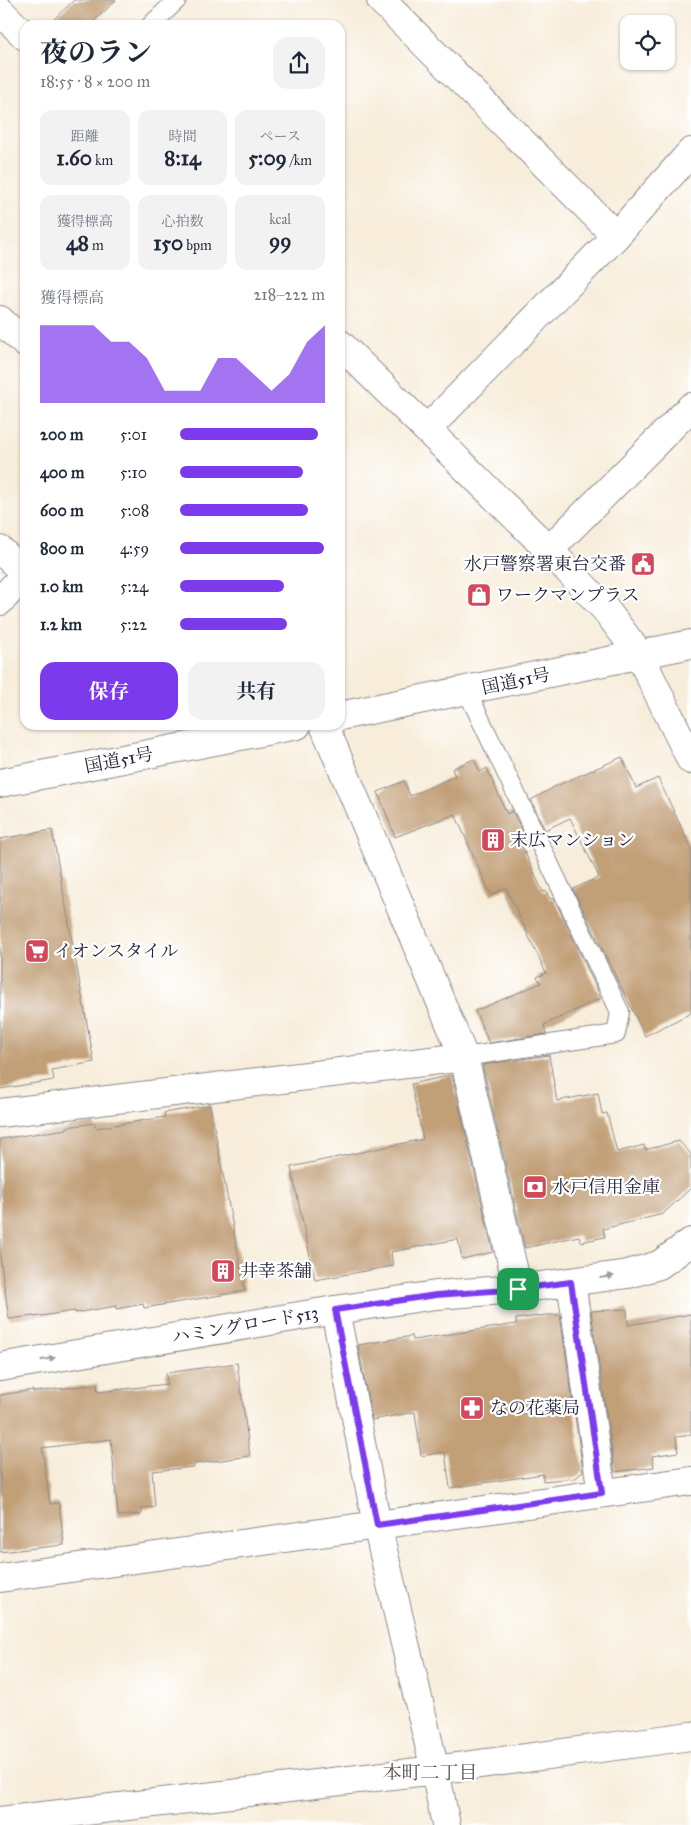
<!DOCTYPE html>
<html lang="ja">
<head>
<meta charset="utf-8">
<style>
	body { margin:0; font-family:"IM FELL Great Primer","Noto Serif JP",serif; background:#f2f2f3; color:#1f2937; height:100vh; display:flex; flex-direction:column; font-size:19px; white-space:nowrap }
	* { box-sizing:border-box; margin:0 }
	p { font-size:16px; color:#747a83 }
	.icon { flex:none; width:28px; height:28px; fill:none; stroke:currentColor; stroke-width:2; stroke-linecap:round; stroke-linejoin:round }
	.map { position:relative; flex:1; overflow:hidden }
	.panel { position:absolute; left:20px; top:20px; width:325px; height:710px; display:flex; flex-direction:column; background:#fff; border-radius:15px; box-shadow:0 1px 4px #0004 }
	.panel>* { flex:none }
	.buttons { position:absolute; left:620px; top:15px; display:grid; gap:10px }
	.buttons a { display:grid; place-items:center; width:55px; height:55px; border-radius:10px; background:#fff; box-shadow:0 1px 4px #0004; font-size:25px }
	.pin { position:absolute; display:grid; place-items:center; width:42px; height:42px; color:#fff; margin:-21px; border-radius:10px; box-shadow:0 2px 8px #0006 }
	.round { display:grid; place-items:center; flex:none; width:52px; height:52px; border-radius:15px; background:#f2f2f3 }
	.head { display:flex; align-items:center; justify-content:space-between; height:85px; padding:0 20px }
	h1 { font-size:28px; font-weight:700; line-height:38px }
	.stats { display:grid; grid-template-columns:repeat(3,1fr); gap:8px; height:85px; padding:5px 20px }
	.stats div { display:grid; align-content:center; border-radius:12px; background:#f2f2f3; text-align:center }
	.stats b { font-size:21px; font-weight:700 }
	.stats small { font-size:14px; font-weight:400 }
	.stats p { font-size:14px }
	.chart { height:140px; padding:10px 20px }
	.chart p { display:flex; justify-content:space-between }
	.chart svg { width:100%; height:90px; margin-top:5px; fill:#7c3aed; opacity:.7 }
	.action { display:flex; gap:10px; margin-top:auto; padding:10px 20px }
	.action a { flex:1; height:58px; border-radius:15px; background:#7c3aed; color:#fff; font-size:20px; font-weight:700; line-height:58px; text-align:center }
	.action a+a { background:#f2f2f3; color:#1f2937 }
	ul { padding:0 20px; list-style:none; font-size:16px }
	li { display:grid; grid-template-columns:80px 60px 1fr; align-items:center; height:38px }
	li i { height:12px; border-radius:6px; background:#7c3aed }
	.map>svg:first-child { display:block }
	.building { fill:#c19f77 }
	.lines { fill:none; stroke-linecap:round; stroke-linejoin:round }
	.lane-casing { stroke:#8c888a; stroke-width:20 }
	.street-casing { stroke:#8c888a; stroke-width:30 }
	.secondary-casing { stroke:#8c888a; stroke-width:30 }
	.highway-casing { stroke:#8c888a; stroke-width:30 }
	.lane { stroke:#fff; stroke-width:18 }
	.street { stroke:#fff; stroke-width:28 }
	.secondary { stroke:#fff; stroke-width:28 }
	.highway { stroke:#fff; stroke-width:28 }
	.oneway { fill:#9c9ca7 }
	.route-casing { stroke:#fff; stroke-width:10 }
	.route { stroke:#7c3aed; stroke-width:6 }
	.labels { text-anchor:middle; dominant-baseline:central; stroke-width:4.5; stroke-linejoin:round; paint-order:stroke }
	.poi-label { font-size:18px; fill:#22223b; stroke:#fff; text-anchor:start }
	.street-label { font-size:18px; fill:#22223b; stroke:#fff }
	.neighbourhood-label { font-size:19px; fill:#5a4e50; stroke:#fff }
</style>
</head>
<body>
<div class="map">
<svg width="691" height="1825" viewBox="0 0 691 1825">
	<rect width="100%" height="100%" fill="#fff"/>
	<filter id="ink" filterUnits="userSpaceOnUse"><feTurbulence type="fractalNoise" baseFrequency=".02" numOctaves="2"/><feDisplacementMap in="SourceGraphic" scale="10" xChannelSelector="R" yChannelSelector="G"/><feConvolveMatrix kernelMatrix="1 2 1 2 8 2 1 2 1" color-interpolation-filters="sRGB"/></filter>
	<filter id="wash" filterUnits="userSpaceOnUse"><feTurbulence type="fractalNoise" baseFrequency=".0096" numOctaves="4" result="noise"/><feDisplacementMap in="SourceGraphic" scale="20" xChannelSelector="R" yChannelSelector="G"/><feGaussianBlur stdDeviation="1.12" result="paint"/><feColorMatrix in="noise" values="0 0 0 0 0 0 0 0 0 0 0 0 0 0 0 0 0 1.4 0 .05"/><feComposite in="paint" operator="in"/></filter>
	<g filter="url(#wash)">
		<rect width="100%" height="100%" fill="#f7edda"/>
		<g id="blocks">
			<path class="building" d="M74 0H116L90 25H48Z
				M622 757 636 788 658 778 691 848V1013L645 1036 573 889 599 877 570 818 545 830 531 800 556 786Z
				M474 759 480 772 487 768 507 814 512 811 526 839 520 842 543 892 546 891 550 899 554 898 601 998 544 1025 546 1034 489 1043 475 1011 541 983 537 977 546 973 506 888 491 895 455 814 395 837 378 792 404 781 410 796 455 776 452 769Z
				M52 830 94 1062 52 1070 54 1080 0 1089V839Z
				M549 1055 557 1101 598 1093 602 1114 607 1113 617 1152 644 1145 645 1150 679 1141 691 1154V1188L663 1214 603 1229 605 1237 581 1242 579 1236 525 1248 483 1068V1065Z
				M452 1075 493 1252 462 1259 458 1239 391 1252 393 1266 315 1280 291 1167 423 1139 411 1084Z
				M210 1105 245 1291 144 1308 143 1304 116 1309V1306L75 1313V1311L34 1317V1316L9 1319 0 1257V1139L67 1129V1127L95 1123 96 1128 165 1117 164 1113Z
				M627 1309 628 1325 691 1314V1435L676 1437 678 1452 652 1456 654 1467 615 1472 591 1311Z
				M546 1315H560L583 1471 576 1478 543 1481V1474L450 1488 445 1452 421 1456 415 1412 372 1420 358 1345 412 1336 413 1340 516 1324V1319Z
				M237 1363 250 1456 194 1464V1467L152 1471 155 1507 142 1508V1514L118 1516 111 1439 42 1448 50 1504 59 1503 64 1545 0 1552V1395L33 1390V1392L97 1384 98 1392 167 1384 166 1373Z"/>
		</g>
	</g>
	<g filter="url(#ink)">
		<use href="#blocks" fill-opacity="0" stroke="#8c888a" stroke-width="1"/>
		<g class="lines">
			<defs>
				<path id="lane" d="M151 25 177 0
					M464 1057 616 1034 620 1012 467 691"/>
				<path id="street" d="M381 0 616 236
					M0 320 25 343
					M427 429 616 236 691 152
					M0 550 25 573
					M549 550 691 407
					M324 725 464 1057 518 1289
					M0 1113 464 1057
					M571 1282 602 1493
					M335 1310 377 1525 435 1770 446 1825
					M0 1578 691 1481
					M0 1821 435 1770 691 1736"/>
				<path id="secondary" d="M0 11 25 36
					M340 344 549 550 605 609 639 654 691 760
					M0 601 25 575
					M0 1367 335 1310 436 1295 518 1289 628 1274 659 1265 691 1242"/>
				<path id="highway" d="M340 716 691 644
					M0 783 297 725"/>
			</defs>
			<use href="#lane" class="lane-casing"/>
			<use href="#street" class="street-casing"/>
			<use href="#secondary" class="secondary-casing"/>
			<use href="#highway" class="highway-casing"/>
			<use href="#lane" class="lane"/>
			<use href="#street" class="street"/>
			<use href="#secondary" class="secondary"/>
			<use href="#highway" class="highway"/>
		</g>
		<defs><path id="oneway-solid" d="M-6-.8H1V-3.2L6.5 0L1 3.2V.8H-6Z" transform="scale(1.25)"/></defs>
		<g class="oneway">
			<use href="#oneway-solid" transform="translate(607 1277) rotate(-8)"/>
			<use href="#oneway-solid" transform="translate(48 1359) rotate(-10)"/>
		</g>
	</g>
	<g class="lines" filter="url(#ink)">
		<defs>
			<path id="route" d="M571 1282 602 1493 377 1525 335 1310 436 1295 518 1289Z"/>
		</defs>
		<use href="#route" class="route-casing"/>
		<use href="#route" class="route"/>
	</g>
	<defs>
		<symbol id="civic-square" viewBox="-11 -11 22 22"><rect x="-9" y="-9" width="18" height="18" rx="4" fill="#d1495b" stroke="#fff"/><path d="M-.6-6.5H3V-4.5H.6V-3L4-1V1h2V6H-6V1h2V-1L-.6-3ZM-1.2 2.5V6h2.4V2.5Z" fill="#fff"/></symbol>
		<symbol id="shop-square" viewBox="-11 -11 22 22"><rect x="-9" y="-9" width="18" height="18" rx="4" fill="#d1495b" stroke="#fff"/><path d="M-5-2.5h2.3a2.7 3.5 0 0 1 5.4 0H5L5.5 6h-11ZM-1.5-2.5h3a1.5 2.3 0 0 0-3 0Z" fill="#fff"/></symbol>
		<symbol id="building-square" viewBox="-11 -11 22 22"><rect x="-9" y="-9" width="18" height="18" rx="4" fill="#d1495b" stroke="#fff"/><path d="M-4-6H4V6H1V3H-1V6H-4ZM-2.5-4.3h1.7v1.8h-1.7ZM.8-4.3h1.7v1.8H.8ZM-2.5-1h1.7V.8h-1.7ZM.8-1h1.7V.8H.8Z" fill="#fff"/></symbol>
		<symbol id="supermarket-square" viewBox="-11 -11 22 22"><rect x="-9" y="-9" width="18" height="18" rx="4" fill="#d1495b" stroke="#fff"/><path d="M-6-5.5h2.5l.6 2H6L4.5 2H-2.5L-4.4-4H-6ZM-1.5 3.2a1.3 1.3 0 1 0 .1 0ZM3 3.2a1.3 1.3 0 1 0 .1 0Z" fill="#fff"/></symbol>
		<symbol id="bank-square" viewBox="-11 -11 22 22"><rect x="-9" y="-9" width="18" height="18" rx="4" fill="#d1495b" stroke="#fff"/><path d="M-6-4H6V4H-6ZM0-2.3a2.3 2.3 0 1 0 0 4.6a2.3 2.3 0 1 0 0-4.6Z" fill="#fff"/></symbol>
		<symbol id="pharmacy-square" viewBox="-11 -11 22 22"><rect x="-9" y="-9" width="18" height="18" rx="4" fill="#d1495b" stroke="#fff"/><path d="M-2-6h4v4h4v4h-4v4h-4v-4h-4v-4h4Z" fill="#fff"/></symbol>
	</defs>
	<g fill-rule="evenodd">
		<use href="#civic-square" x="629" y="550" width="28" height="28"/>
		<use href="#shop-square" x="465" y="581" width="28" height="28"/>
		<use href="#building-square" x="479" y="826" width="28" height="28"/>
		<use href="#supermarket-square" x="23" y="937" width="28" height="28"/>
		<use href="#bank-square" x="521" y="1173" width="28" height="28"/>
		<use href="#building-square" x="209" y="1257" width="28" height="28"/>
		<use href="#pharmacy-square" x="458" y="1394" width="28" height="28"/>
	</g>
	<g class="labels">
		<g class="poi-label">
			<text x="626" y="564" text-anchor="end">水戸警察署東台交番</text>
			<text x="496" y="595">ワークマンプラス</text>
			<text x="510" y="840">末広マンション</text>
			<text x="54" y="951">イオンスタイル</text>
			<text x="552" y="1187">水戸信用金庫</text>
			<text x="240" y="1271">井幸茶舗</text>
			<text x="490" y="1408">なの花薬局</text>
		</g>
		<g class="street-label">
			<text transform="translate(516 681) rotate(-12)">国道51号</text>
			<text transform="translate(119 760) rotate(-11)">国道51号</text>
			<text transform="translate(245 1325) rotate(-10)">ハミングロード513</text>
		</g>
		<g class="neighbourhood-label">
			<text x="430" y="1772">本町二丁目</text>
		</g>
	</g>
</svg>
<div class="buttons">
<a><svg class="icon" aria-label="locate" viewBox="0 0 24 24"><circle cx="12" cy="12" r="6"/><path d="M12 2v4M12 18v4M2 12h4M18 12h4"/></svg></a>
</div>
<div class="pin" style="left:518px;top:1289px;background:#1e9e55"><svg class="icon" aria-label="arrive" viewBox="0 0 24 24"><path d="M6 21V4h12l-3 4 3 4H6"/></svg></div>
<section class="panel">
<div class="head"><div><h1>夜のラン</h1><p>18:55 · 8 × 200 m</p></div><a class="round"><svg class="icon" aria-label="share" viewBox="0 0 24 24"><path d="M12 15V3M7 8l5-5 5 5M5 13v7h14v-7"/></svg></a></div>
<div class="stats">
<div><p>距離</p><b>1.60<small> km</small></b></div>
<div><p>時間</p><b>8:14</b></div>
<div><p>ペース</p><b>5:09<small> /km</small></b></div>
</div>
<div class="stats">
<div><p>獲得標高</p><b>48<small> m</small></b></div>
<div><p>心拍数</p><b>150<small> bpm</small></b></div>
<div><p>kcal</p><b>99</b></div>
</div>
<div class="chart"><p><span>獲得標高</span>218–222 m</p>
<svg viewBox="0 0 160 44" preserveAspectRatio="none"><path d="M0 44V6L10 6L20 6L30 6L40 14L50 14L60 22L70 38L80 38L90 38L100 22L110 22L120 30L130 38L140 30L150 14L160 6V44z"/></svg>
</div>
<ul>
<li><b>200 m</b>5:01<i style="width:95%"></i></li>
<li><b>400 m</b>5:10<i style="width:85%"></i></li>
<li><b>600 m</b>5:08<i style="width:88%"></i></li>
<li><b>800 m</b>4:59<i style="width:99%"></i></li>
<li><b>1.0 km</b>5:24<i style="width:72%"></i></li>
<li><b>1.2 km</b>5:22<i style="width:74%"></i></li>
</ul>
<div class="action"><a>保存</a><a>共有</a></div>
</section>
</div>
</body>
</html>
